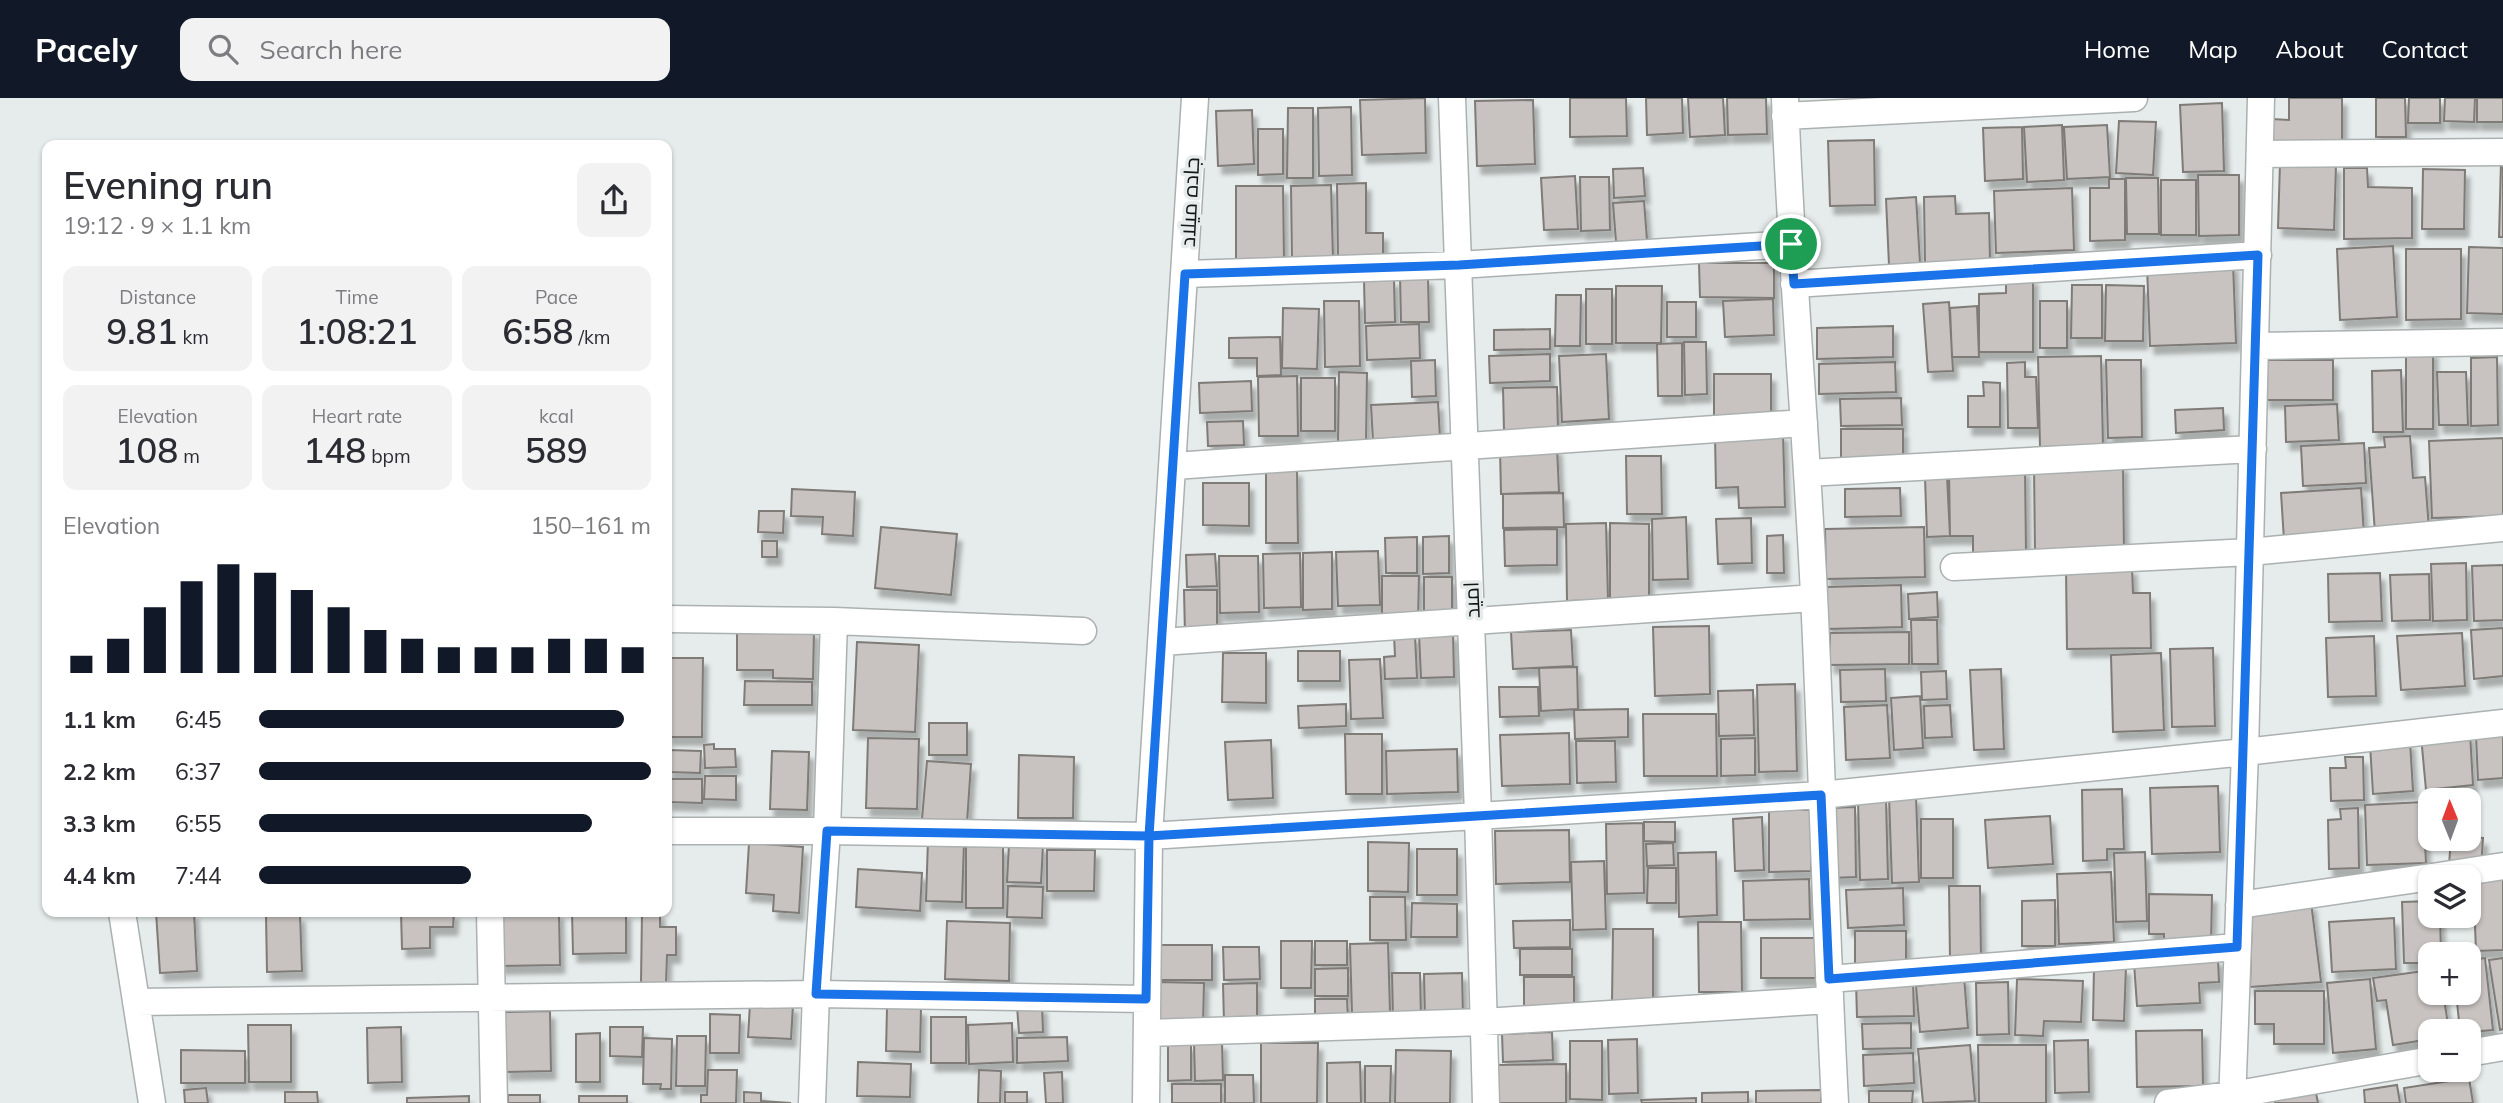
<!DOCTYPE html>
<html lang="en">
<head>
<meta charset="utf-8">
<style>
	body { margin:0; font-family:Mulish,Cairo,sans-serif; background:#f2f2f3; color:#2b2b33; height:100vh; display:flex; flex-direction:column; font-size:26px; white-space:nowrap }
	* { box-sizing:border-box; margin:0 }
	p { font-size:23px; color:#7c7c81 }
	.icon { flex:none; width:38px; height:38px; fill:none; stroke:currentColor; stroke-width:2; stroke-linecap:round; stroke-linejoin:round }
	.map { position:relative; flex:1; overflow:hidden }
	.sheet { position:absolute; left:42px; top:42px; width:630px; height:777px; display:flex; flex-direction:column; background:#fff; border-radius:14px; box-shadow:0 2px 5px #0004 }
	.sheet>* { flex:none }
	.needle { width:46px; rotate:359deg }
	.tools { position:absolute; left:2418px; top:690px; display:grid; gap:14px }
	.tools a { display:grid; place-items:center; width:63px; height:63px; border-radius:14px; background:#fff; box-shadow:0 2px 5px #0004; font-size:35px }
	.pin { position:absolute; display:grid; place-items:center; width:60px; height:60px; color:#fff; margin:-30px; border:4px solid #fff; border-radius:50%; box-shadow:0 2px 7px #0007 }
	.round { display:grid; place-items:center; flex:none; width:74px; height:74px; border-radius:14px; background:#f2f2f3 }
	.overview { display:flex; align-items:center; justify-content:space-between; height:119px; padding:0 21px }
	h1 { font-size:38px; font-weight:600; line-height:52px }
	.metrics { display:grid; grid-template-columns:repeat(3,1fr); gap:10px; height:119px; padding:7px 21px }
	.metrics div { display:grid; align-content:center; border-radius:14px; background:#f2f2f3; text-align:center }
	.metrics b { font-size:35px; font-weight:600 }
	.metrics small { font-size:19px; font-weight:400 }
	.metrics p { font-size:19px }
	.chart { height:196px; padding:14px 21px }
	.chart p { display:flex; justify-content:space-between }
	.chart svg { width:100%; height:126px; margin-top:7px; stroke:#111827; stroke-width:6 }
	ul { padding:0 21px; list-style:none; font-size:23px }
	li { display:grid; grid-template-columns:112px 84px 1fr; align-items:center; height:52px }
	li i { height:18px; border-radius:9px; background:#111827 }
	header { display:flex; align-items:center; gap:42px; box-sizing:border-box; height:98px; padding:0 35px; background:#111827; color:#fff }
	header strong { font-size:33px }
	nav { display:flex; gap:38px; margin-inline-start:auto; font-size:24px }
	.search { width:490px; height:63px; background:#f2f2f3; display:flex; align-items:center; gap:18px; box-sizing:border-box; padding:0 24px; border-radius:14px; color:#7c7c81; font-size:26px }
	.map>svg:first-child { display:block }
	.building { fill:#c8c3c0; stroke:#7f7b78; stroke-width:2; filter:url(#shadow) }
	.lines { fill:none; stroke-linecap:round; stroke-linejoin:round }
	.street-casing { stroke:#abb1b0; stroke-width:29 }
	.street { stroke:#fff; stroke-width:26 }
	.route-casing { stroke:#fff; stroke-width:14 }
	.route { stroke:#1a73e8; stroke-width:9 }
	.labels { text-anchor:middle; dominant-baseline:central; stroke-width:7; stroke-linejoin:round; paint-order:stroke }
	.street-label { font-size:21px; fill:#131615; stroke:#e6eceb }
</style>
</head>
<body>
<header>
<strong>Pacely</strong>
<div class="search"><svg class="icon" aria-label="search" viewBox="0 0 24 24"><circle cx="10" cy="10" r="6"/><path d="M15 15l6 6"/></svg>Search here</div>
<nav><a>Home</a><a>Map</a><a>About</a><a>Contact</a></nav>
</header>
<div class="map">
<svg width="2503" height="1005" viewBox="0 0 2503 1005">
	<defs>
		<filter id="shadow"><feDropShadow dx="4.5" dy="8" stdDeviation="2" flood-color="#0004"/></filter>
	</defs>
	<rect width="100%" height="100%" fill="#e6eceb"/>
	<path class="building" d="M1425 0 1426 55 1362 57 1360 2Z
		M1570 0H1626L1627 38 1570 39Z
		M1646 0H1682L1683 35 1647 37Z
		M1688 0H1723L1725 37 1690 39Z
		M1727 0H1766L1767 36 1728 37Z
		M2289 0H2342V46L2271 45 2272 21 2289 22Z
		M2376 0H2405L2406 39H2376Z
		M2409 0H2440V25H2408Z
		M2445 0H2475L2474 24 2444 23Z
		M2477 0H2503V24H2477Z
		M1533 2 1535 66 1477 68 1475 3Z
		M2222 5 2224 73 2183 74 2180 7Z
		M1351 9 1352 77 1319 78 1318 10Z
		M1288 10H1313V80H1287Z
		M1252 12 1254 66 1218 68 1216 13Z
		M2119 23 2156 24 2153 77 2116 75Z
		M2062 27 2064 82 2027 84 2024 29Z
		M2107 27 2110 79 2067 81 2064 29Z
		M2022 29 2023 81 1985 83 1983 30Z
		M1258 31H1283V76L1258 77Z
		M1874 42 1875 107 1830 108 1828 43Z
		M2501 64H2503V139H2499Z
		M2280 65 2336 67 2334 132 2278 130Z
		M1643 70 1645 98 1614 100 1613 71Z
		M2344 70H2367L2368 89 2412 90V140L2344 141Z
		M2423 71 2465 72 2464 131H2422Z
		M2198 77H2239V137L2199 138Z
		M1575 78 1578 131 1544 132 1541 80Z
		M1580 79H1609L1610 132 1581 133Z
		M2126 80H2158L2159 136H2127Z
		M2109 81H2125V142L2090 143V90H2109Z
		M2161 82H2196V137H2161Z
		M1366 85V135H1383V159L1338 160 1337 86Z
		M1331 87 1333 161 1292 162 1291 88Z
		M1236 88H1283L1284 162 1236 163Z
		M2072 90 2074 152 1996 155 1994 93Z
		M1955 98 1956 116 1989 115 1990 163 1925 165 1924 99Z
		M1916 99 1920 165 1889 167 1886 101Z
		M1644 103 1647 142 1616 144 1613 105Z
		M2393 148 2397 219 2340 222 2337 151Z
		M2469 149 2503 150V216L2467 215Z
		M2406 151H2461V221L2406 222Z
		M1699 165H1774V200L1700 199Z
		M2233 165 2236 245 2150 248 2147 168Z
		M1400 179H1428L1429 224H1401Z
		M2006 179H2033V254H1979V196L2006 195Z
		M1394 181 1395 224 1365 225 1364 182Z
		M2072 187H2102V240H2071Z
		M2106 187 2144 188 2143 243H2105Z
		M1616 188H1662L1661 245H1616Z
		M1586 191H1612V246H1586Z
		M1556 197H1581L1580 248H1555Z
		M1773 201 1774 237 1725 239 1723 203Z
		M1324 203H1359L1360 268 1325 269Z
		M2040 203H2067V250H2040Z
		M1667 204H1696V239H1667Z
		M1949 204 1953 273 1928 274 1923 206Z
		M1977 208 1979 259H1952L1950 210Z
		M1283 210 1319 211 1317 271 1282 270Z
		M1419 226 1420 260 1367 262 1366 228Z
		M1893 228V259L1817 261V230Z
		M1550 231V251L1494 252V232Z
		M1280 239 1281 277 1257 278V260H1229V240Z
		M1684 244H1706L1707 296 1685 297Z
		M1682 245V298H1658L1657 246Z
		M2406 252H2433V331H2406Z
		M1550 256V283L1490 285 1489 258Z
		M1606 256 1609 321 1562 324 1559 258Z
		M2101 258 2103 348 2040 349 2038 259Z
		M2497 259 2498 327 2471 328V260Z
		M1435 262 1436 298 1412 299 1411 263Z
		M2106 262H2141L2142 339 2108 340Z
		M2265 262H2333V302H2265Z
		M1895 264 1896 294 1819 296V266Z
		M2025 264V279H2036L2038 330H2008L2007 265Z
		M2401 272 2403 334H2373L2372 273Z
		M1339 274 1367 275 1366 344H1338Z
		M2437 274H2466L2468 327H2439Z
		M1714 276H1771V323L1714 324Z
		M1297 278 1298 338H1259L1258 279Z
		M1301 280H1335V333H1301Z
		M1251 283 1252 313 1200 315 1199 285Z
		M1983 284 2000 285V329H1968V298H1984Z
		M1557 289 1558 332 1504 333 1503 290Z
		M1901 300 1902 327 1841 328 1840 301Z
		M1438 304 1440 340 1373 343 1371 307Z
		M2337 306 2339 342 2286 344 2285 308Z
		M2223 310 2224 332 2176 335 2175 312Z
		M1243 323 1244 347 1208 348 1207 324Z
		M1841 331H1903V365L1841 364Z
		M1783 335 1785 409 1739 410 1738 389 1716 390 1715 338Z
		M2410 338 2413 380 2425 379 2429 431 2375 435 2369 350 2385 349 2384 339Z
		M2503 340V418L2432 420 2429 343Z
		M2364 345 2366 385 2303 388 2301 348Z
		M1557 349 1559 394 1501 396 1500 351Z
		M1626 358H1661L1662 416H1627Z
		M2123 366 2124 455 2035 456 2034 367Z
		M2025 370 2026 454 1973 455V438H1950L1949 372Z
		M1266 371H1297L1298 445H1266Z
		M1947 378 1950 438 1927 439 1925 379Z
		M1203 385H1249V428L1203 427Z
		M1900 390 1901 418 1845 419V391Z
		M2361 390 2364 437 2284 442 2281 395Z
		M792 391 855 394 853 438 822 436 823 419 791 418Z
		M1563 395 1564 429 1503 430V396Z
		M759 413H784L783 435 758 434Z
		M1686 419 1688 481 1653 482 1652 421Z
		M1751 420 1752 465 1718 466 1716 421Z
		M1606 425 1608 502 1567 503 1566 426Z
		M1610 425 1649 426V501H1610Z
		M881 429 957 436 951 497 875 490Z
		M1924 429 1925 479 1826 481 1825 431Z
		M1557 431V467L1505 468 1504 432Z
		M1783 437 1784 475H1767V438Z
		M1449 438V475L1423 476V439Z
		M1417 439V475H1386L1385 440Z
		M762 443H777V459H762Z
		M1378 453 1380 507 1338 508 1336 454Z
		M1332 454V511L1303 512V455Z
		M1300 455 1301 509 1264 510 1263 456Z
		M1215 456 1217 488 1187 489 1186 457Z
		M1219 458H1258L1259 514 1220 515Z
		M2466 465 2467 522 2433 523 2431 466Z
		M2503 467V522L2474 523 2472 468Z
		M2132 469 2133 495H2150L2151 550 2067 551 2066 471Z
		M2380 475 2382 523 2329 524 2328 476Z
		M2429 476 2430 522 2392 523 2390 477Z
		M1382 478H1419L1418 521H1382Z
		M1424 479H1452V520H1424Z
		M1901 487 1902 529 1827 531 1826 489Z
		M1184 492H1217V535L1185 536Z
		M1937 494 1938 519 1909 521 1908 496Z
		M1911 522H1937L1938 566H1912Z
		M1709 528 1710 596 1655 598 1653 529Z
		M2503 530V578L2474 581 2471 532Z
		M737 531 814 532 813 581 773 580V572H737Z
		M1571 532 1573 568 1513 571 1511 534Z
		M1909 534V566L1830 567V535Z
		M1453 535 1454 579 1421 580 1419 536Z
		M2462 535 2465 588 2401 592 2397 538Z
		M1394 537H1415L1417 580 1385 581 1384 559 1395 558Z
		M2374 538 2376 598 2328 599 2326 540Z
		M857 544 919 547 915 634 853 632Z
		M2213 550 2215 628 2172 629 2170 551Z
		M1298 553H1340V583H1298Z
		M1223 555H1266V605L1222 604Z
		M2161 555 2164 632 2113 634 2111 557Z
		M669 560H703L702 639H668Z
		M1380 561 1383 620 1351 621 1349 562Z
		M1577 569 1578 611 1541 613 1539 570Z
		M1885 571 1886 603 1841 604 1840 572Z
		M2001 571 2004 651 1974 652 1970 572Z
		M1946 573 1947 601 1922 602 1921 574Z
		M745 583 812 584V607H744Z
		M1795 586 1797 673 1759 674 1757 587Z
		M1499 589H1538L1539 618 1500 619Z
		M1753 592 1754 637 1719 638 1718 593Z
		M1920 598 1923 650 1894 652 1891 600Z
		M1346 606V628L1299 630 1298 608Z
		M1887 607 1890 660 1846 662 1844 609Z
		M1950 607 1952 639 1925 640 1924 608Z
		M1628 611V639L1575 641 1574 612Z
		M1643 616H1716L1717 678H1644Z
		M929 625H967V657H929Z
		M1569 635 1570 686 1502 688 1500 637Z
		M2470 635 2473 687 2426 692 2421 638Z
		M1345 636H1382V696H1346Z
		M2503 636V680L2478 682 2476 638Z
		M868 640 919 641 917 711 866 710Z
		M1755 640V677L1721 678V641Z
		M1271 642 1273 700 1228 702 1225 644Z
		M1576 643H1615L1616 684 1577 685Z
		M2410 643 2413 693 2373 696 2370 646Z
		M714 646V651H735L736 669 705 670 704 647Z
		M1457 651 1458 694 1387 696 1386 653Z
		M669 652 701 653 700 675 669 674Z
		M772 653 809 654 807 712 770 711Z
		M1019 657 1074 659 1073 720H1018Z
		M2345 659H2363L2364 702 2331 703 2330 670H2346Z
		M927 663 971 666 967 724 922 721Z
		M705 678H736V702L704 701Z
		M668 681H702V705L668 704Z
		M2218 688 2220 754 2152 756 2150 690Z
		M2122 691 2124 751H2107V762L2083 763 2082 692Z
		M1889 698H1916L1919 784 1892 785Z
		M1858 702H1886L1888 781 1860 782Z
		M2423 704 2426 765 2367 767 2365 707Z
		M1855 709 1856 779 1830 780 1828 710Z
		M2358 710 2359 770 2329 771 2328 722 2341 721 2340 711Z
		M1769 712H1811V773L1769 774Z
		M2050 718 2053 766 1988 770 1985 722Z
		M1762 719 1764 772 1735 773 1733 721Z
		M1921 721H1953V780H1921Z
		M1644 724H1675V744L1644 743Z
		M1643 725 1644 795 1607 796 1606 726Z
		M1569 732 1570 784 1496 786 1495 733Z
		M2469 739 2483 740 2481 769 2449 767 2451 740Z
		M928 742 964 744 962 804 926 803Z
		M1368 744 1409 745 1408 794 1368 793Z
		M749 745 803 749 799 815 773 813 774 797 746 795Z
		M1673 745 1674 767 1647 768 1646 746Z
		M1009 746 1043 747 1041 785 1007 784Z
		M966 747 1003 748V810H966Z
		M1417 751H1457V797H1417Z
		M1047 752H1095L1094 793H1047Z
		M1716 754 1717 817 1679 819 1678 755Z
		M2145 754 2147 823 2116 824 2114 755Z
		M1604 763 1606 831 1573 832 1571 764Z
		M1648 770H1676V805H1647Z
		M858 771 922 775 920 813 856 809Z
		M2111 774 2114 844 2059 846 2057 776Z
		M2503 777V852L2476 853 2473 778Z
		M1809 781 1810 821 1744 822 1743 783Z
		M1008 788 1043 789 1042 820 1007 819Z
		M1949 788H1980L1981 860 1950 861Z
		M1903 790 1904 827 1848 830 1846 792Z
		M2149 796 2212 797 2211 846 2164 845V836H2149Z
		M1370 799H1405L1406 842H1370Z
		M2055 802V848H2022V803Z
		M2431 803V817H2440L2441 856H2431V865H2404L2402 804Z
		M2311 804 2321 884 2250 889 2252 814Z
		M1412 805 1457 806V839H1411Z
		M156 814H194L197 873 160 875Z
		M401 814H454L453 829H430V850L402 851Z
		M499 814H559L560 867 500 868Z
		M572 814H626V855L573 856Z
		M642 814H660V829H676V857H667L666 885H641Z
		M300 816 302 873 267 874 266 817Z
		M2394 820 2396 871 2332 874 2329 824Z
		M1570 822V849L1514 850 1513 823Z
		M947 823 1010 825 1009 883 945 881Z
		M1698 824H1741L1742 894H1699Z
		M1613 831H1653V904H1612Z
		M1855 833H1906V871L1855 872Z
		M1761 840H1819V880H1761Z
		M1281 843H1312L1311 890H1281Z
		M1315 843H1347V867H1315Z
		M1388 845 1390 914 1352 916 1350 846Z
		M1157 847H1212V882H1157Z
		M1223 849H1259L1260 881 1224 882Z
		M1520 851H1572V877H1520Z
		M2218 860 2219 884 2199 885 2200 905 2137 908 2134 865Z
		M2485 860 2493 932 2469 934 2460 933 2456 894H2469V862Z
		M2503 860V931L2500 932 2489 862Z
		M2094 869H2126L2124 923 2093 922Z
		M1348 870V898H1315V871Z
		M2431 872V894H2443L2449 933H2431V941L2393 947 2386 902 2377 903 2373 880Z
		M1392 875H1420L1421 920H1393Z
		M1462 875 1463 919 1425 921 1424 876Z
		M1964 878 1968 930 1920 934 1916 888 1946 885V879Z
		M1524 879H1574V908L1524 909Z
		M2017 881 2083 883 2081 924 2044 923 2043 938 2015 937Z
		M2370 881 2376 951 2333 955 2327 885Z
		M1913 883 1914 918 1857 919 1856 884Z
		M1157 884 1204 885 1203 926H1157Z
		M2008 884 2009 936 1977 937 1976 885Z
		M1257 885V923L1224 924 1223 886Z
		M2255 893H2324V946H2274V926H2255Z
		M1315 901H1347L1348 921 1315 922Z
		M750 906 793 907 791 941 748 939Z
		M1042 907 1043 934 1019 935 1017 908Z
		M887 910H921L920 954 886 953Z
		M550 913 551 973 505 974 504 914Z
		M710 916 740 917 739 955H710Z
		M931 919H966V965H931Z
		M1012 925 1013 964 969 966 968 927Z
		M1911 925V950L1863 951 1862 926Z
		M248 927H291V984H249Z
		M401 929 402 984 368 985 367 930Z
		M610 929H643L642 959 610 958Z
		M2202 932 2203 988 2137 989 2136 933Z
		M1552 934 1553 962 1503 964 1502 936Z
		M600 935V984H576V936Z
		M677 938H706L705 988H676Z
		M1067 939 1068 963 1017 965V940Z
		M644 940 672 941 671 991H660L661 986H643Z
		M1637 941 1638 995 1609 996 1608 942Z
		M2088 942 2089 994 2055 995 2054 943Z
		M1570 943H1602V1002L1570 1001Z
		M1222 944 1223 982 1195 983 1194 945Z
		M1261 945H1318L1317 1005H1261Z
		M1168 946H1191V982L1168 983Z
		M1970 947 1975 1003 1923 1005 1918 951Z
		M1978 947H2046V1005H1979Z
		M181 952 245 953V985H181Z
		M1396 952 1451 953 1450 1005H1395Z
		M1913 955 1914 985 1864 988 1863 957Z
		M858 964 911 966 910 999 857 998Z
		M1360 964 1361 1005H1327V965Z
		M1566 966V1005H1497L1496 967Z
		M1365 968H1391L1390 1005H1365Z
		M708 972H737L736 1005H701V997H707Z
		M979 972 1001 973 1000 1005H978Z
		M1062 974 1063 1005H1046L1044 975Z
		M1225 977H1253L1254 1005H1225Z
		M2469 980 2473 1005H2406L2404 990Z
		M1172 986H1221V1005H1172Z
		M2397 987 2400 1005H2365L2364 992Z
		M206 990 208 1005H185L184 992Z
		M1821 992V1005H1756V993Z
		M1869 993H1913L1912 1005H1869Z
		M285 994H317L318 1005H285Z
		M744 994 761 995V1003L791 1005H744Z
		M1005 994H1027V1005H1005Z
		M1748 994V1005H1702V995Z
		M2316 995 2318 1005H2275L2274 999Z
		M508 997H540V1005H508Z
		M469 998V1005H407V1000Z
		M579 998H627V1005H579Z
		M1696 1000V1005H1642L1641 1002Z"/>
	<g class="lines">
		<defs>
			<path id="street" d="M1452 0 1478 717 1486 1005
				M1785 0C1791 166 1806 331 1814 497 1822 666 1826 836 1835 1005
				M1785 18 2134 0
				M2261 56 2503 54
				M1185 176 1459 167 1791 146
				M1794 186 2258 157
				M2256 248 2503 244
				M1174 368 1804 325
				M1807 375 2253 351
				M1954 469 2250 454 2503 430
				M667 521 834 523 1083 533
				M1162 544 1814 500
				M667 733H827L1149 738 1821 697 2245 654 2503 625
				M2432 779 2503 768
				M2239 807 2431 779
				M122 814 152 1005
				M490 814 494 1005
				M1829 881 2237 849
				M136 904 816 896 1146 901
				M1147 935 1484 924 1829 902
				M2469 955 2503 949
				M812 1005 816 896 827 733 834 523
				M1146 1005 1149 738 1195 0
				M2168 1005 2232 997 2431 962
				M2232 1005 2245 654 2261 0"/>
		</defs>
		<use href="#street" class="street-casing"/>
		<use href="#street" class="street"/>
	</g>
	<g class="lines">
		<defs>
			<path id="route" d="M1791 146 1459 167 1185 176 1149 738 827 733 816 896 1146 901 1149 738 1821 697 1829 881 2237 849 2258 157 1794 186 1791 146"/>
		</defs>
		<use href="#route" class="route-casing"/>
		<use href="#route" class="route"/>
	</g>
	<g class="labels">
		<g class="street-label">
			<text transform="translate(1189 104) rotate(-87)">جاده میلاد</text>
			<text transform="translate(1471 502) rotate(-92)">امید</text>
		</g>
	</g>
</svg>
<div class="tools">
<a><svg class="needle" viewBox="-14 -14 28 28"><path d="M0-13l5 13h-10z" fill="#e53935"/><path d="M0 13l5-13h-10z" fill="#7c7c81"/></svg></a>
<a><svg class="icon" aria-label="layers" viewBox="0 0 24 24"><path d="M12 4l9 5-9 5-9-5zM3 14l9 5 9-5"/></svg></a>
<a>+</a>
<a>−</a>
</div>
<div class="pin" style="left:1791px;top:146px;background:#1e9e55"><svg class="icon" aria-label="arrive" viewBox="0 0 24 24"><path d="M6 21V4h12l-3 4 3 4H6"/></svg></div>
<section class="sheet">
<div class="overview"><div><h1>Evening run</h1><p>19:12 · 9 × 1.1 km</p></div><a class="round"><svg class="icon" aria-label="share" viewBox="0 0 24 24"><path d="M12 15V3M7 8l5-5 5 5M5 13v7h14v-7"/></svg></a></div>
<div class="metrics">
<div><p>Distance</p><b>9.81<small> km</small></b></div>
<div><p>Time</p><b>1:08:21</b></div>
<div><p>Pace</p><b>6:58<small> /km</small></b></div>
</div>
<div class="metrics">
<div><p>Elevation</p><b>108<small> m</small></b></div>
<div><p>Heart rate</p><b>148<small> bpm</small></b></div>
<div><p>kcal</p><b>589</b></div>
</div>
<div class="chart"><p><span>Elevation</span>150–161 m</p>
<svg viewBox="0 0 160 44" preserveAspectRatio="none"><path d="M5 44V38M15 44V32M25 44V21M35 44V12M45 44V6M55 44V9M65 44V15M75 44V21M85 44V29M95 44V32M105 44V35M115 44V35M125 44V35M135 44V32M145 44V32M155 44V35"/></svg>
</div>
<ul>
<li><b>1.1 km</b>6:45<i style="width:93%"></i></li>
<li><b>2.2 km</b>6:37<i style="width:100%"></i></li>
<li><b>3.3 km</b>6:55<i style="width:85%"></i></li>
<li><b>4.4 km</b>7:44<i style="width:54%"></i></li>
</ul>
</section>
</div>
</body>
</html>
